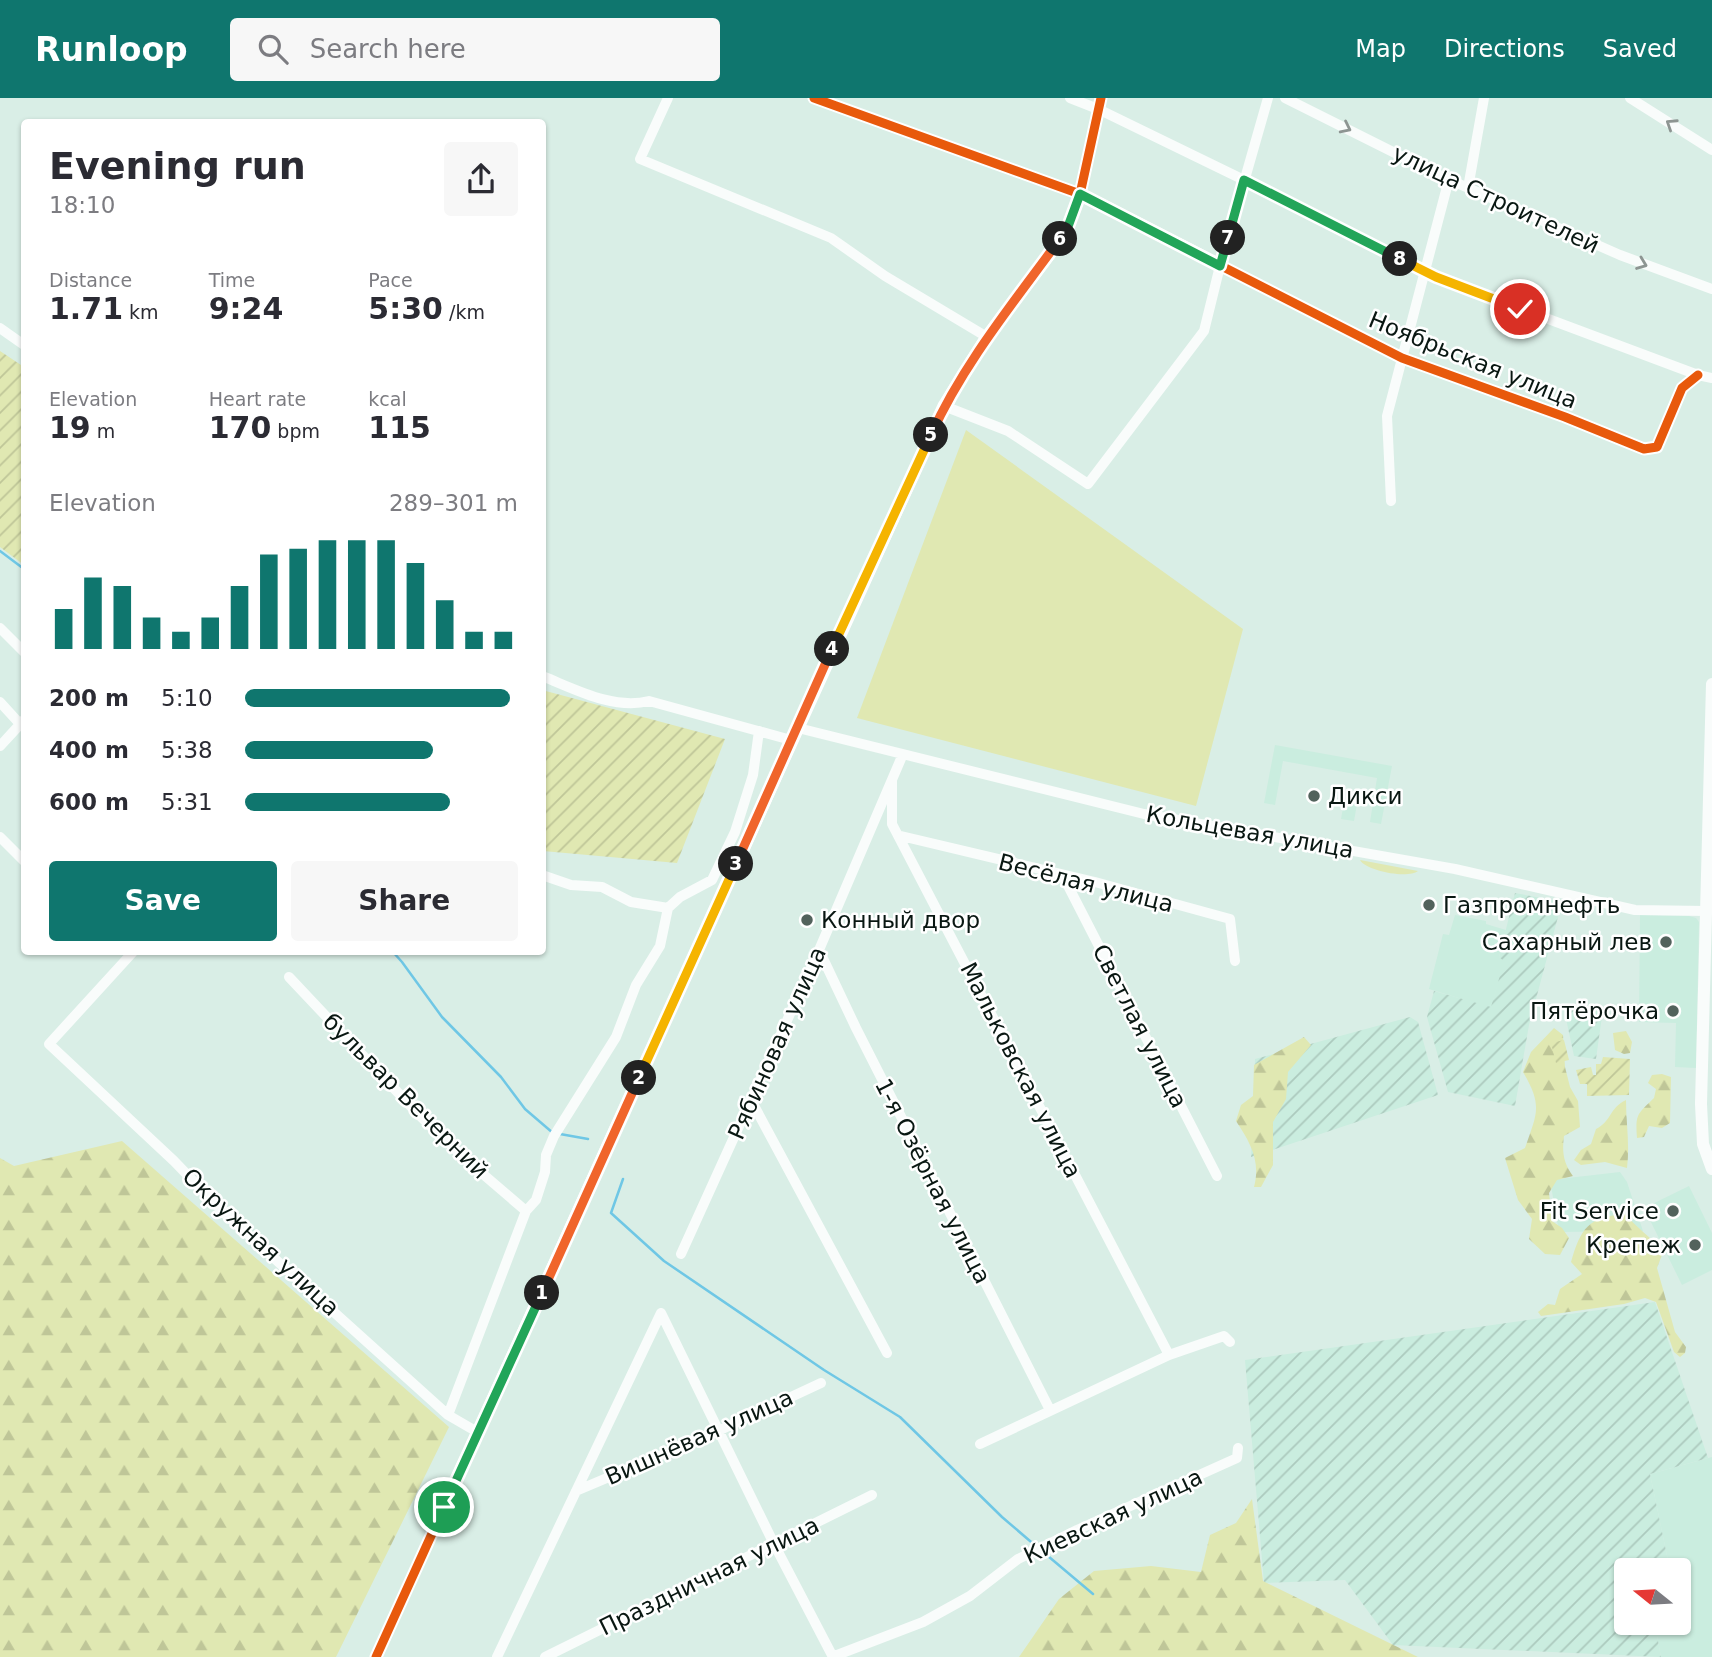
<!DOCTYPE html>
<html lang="en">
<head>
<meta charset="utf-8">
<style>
	body { margin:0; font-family:"DejaVu Sans",sans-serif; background:#f7f7f7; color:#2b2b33; height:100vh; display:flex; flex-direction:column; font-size:26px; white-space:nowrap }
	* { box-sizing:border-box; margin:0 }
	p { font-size:23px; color:#7c7c81 }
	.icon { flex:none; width:38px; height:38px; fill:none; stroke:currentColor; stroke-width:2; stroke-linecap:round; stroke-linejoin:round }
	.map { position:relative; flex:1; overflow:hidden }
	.sheet { position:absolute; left:21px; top:21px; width:525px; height:836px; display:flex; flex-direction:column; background:#fff; border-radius:7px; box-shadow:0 2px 5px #0004 }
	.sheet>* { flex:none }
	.needle { width:46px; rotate:288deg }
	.tools { position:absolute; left:1614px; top:1460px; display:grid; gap:14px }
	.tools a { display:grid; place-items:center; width:77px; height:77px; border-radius:7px; background:#fff; box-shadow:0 2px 5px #0004; font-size:35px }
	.pin { position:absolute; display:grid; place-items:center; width:60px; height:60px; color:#fff; margin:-30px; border:4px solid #fff; border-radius:50%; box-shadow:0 2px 7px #0007 }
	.km { position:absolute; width:35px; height:35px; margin:-18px; border-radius:50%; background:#222; color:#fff; font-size:19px; line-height:35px; text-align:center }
	.round { display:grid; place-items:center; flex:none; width:74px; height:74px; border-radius:7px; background:#f7f7f7 }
	.head { display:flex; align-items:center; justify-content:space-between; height:119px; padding:0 28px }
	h1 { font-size:38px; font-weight:700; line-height:52px }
	.metrics { display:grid; grid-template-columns:repeat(3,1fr); gap:10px; height:119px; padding:7px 28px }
	.metrics div { display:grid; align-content:center }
	.metrics b { font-size:30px; font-weight:700 }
	.metrics small { font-size:19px; font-weight:400 }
	.metrics p { font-size:19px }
	.chart { height:196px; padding:14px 28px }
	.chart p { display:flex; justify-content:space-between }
	.chart svg { width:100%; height:126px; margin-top:7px; stroke:#0f766e; stroke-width:6 }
	.action { display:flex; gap:14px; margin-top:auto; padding:14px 28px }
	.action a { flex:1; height:80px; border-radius:7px; background:#0f766e; color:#fff; font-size:28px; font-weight:700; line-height:80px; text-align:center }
	.action a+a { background:#f7f7f7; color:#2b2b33 }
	ul { padding:0 28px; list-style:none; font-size:23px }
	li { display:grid; grid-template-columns:112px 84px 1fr; align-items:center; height:52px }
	li i { height:18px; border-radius:9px; background:#0f766e }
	header { display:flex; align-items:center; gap:42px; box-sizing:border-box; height:98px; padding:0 35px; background:#0f766e; color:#fff }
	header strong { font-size:33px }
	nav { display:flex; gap:38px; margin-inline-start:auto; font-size:24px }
	.search { width:490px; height:63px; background:#f7f7f7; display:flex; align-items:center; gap:18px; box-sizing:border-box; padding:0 24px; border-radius:7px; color:#7c7c81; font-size:26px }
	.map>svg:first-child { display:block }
	.built { fill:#caeddf }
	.industrial { fill:url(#industrial-furrows) }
	.grass { fill:#e0e8b2 }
	.forest { fill:url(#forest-firs) }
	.garden { fill:url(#garden-furrows) }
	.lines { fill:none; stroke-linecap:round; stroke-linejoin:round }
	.stream { stroke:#6fc7e5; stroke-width:2.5 }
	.minor { stroke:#f9fcfb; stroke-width:10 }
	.major { stroke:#f9fcfb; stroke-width:12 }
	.cycleway-casing { stroke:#fff; stroke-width:13 }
	.cycleway { stroke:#e8590c; stroke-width:9 }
	.oneway { stroke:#8d9592 }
	.split-1-casing { stroke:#fff; stroke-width:14 }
	.split-2-casing { stroke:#fff; stroke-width:14 }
	.split-3-casing { stroke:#fff; stroke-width:14 }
	.split-4-casing { stroke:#fff; stroke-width:14 }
	.split-5-casing { stroke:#fff; stroke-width:14 }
	.split-6-casing { stroke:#fff; stroke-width:14 }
	.split-7-casing { stroke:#fff; stroke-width:14 }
	.split-8-casing { stroke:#fff; stroke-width:14 }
	.split-9-casing { stroke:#fff; stroke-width:14 }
	.split-1 { stroke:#22a559; stroke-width:9 }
	.split-2 { stroke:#f0652b; stroke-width:9 }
	.split-3 { stroke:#f5b400; stroke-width:9 }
	.split-4 { stroke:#f0652b; stroke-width:9 }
	.split-5 { stroke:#f5b400; stroke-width:9 }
	.split-6 { stroke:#f0652b; stroke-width:9 }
	.split-7 { stroke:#22a559; stroke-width:9 }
	.split-8 { stroke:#22a559; stroke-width:9 }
	.split-9 { stroke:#f5b400; stroke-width:9 }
	.poi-dot { fill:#52625c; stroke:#fff; stroke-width:2.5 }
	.labels { text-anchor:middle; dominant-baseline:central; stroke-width:5; stroke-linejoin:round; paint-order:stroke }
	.street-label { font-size:23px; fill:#091712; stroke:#fff }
	.poi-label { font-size:23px; fill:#091712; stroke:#fff; text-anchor:end }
</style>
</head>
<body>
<header>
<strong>Runloop</strong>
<div class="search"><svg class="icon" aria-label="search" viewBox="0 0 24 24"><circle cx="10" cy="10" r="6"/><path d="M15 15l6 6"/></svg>Search here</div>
<nav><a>Map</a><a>Directions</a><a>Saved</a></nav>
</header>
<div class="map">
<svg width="1712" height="1559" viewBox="0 0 1712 1559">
	<defs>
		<pattern id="industrial-furrows" width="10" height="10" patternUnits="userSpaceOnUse" patternTransform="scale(1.75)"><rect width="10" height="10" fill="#caeddf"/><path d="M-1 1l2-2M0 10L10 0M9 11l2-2" fill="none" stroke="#accabe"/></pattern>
		<pattern id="forest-firs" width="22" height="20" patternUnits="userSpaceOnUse" patternTransform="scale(1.75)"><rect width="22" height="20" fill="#e0e8b2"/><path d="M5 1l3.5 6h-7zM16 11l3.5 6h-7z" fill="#bfc698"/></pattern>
		<pattern id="garden-furrows" width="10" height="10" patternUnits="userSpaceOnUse" patternTransform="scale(1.75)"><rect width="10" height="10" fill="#e0e8b2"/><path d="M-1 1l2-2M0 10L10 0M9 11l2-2" fill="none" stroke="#bfc698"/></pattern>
	</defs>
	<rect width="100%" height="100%" fill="#d9eee6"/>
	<path class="built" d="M1275 647 1392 668 1381 726 1370 724 1377 680 1283 663 1275 707 1264 705Z
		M1344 704 1357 706 1354 723 1341 721Z
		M1455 817 1486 823V826L1506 832 1499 859 1505 862 1491 910 1429 891 1443 836 1449 837Z
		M1640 817 1689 818 1696 820 1699 824 1696 970 1675 969 1676 925 1639 924Z
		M1620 1074 1627 1084 1643 1133 1559 1134 1550 1082Z
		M1689 1088 1712 1135V1172L1682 1187 1644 1110Z
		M1712 1359V1559H1661L1656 1532 1682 1528 1678 1509V1472H1670L1650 1376Z"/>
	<path class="industrial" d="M1515 795 1562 804 1529 927 1515 1008 1448 994 1427 919 1434 893 1491 909 1504 863 1499 859Z
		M1566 908 1603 911 1596 961 1574 958 1565 916Z
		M1410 919 1418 924 1438 997 1251 1059 1255 961Z
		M1655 1204 1708 1360 1650 1376 1670 1472H1626V1524H1678V1509L1682 1528 1656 1532 1661 1559 1393 1547 1345 1482 1264 1485 1245 1262Z"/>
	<path class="grass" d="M966 332 1243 531 1196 708 857 620Z
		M1360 762 1418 773C1408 781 1366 773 1360 762Z"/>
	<path class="forest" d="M1554 930 1563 937 1565 969 1570 989 1578 1003 1580 1029 1564 1038C1562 1053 1563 1065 1573 1078L1557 1082 1549 1095 1552 1123 1562 1130 1569 1140 1560 1157 1545 1156 1529 1141 1532 1121 1518 1102 1505 1060 1525 1050C1537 1015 1543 1008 1523 974L1531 954Z
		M1626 933 1632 944 1630 955 1624 956 1615 952 1613 935Z
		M1304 939 1311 947 1288 974 1286 1001 1273 1024V1067L1261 1089H1254C1261 1063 1250 1044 1236 1023L1241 1007 1253 998 1254 967Z
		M1662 976 1671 979 1670 1025 1662 1030 1649 1028 1644 1039 1637 1040C1635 1015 1638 1016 1654 1000L1656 991 1648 985 1652 977Z
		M1626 1002C1626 1025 1630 1047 1627 1070L1605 1064 1581 1067 1574 1062 1581 1052 1591 1046 1596 1031C1612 1023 1609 1010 1626 1002Z
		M122 1043 449 1329 336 1559H0V1060L14 1068Z
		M1625 1116C1637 1130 1651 1139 1663 1154L1657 1170 1675 1234 1686 1249 1685 1255 1680 1259 1674 1254 1656 1204 1645 1200 1624 1206 1541 1218 1538 1214 1548 1206 1555 1207 1560 1191 1582 1176 1571 1164C1581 1130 1588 1119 1625 1116Z
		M1252 1401 1263 1483 1418 1559H1019L1059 1501 1094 1473 1151 1468 1201 1474 1210 1437 1236 1425Z"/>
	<path class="garden" d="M0 253 24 269V467L0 449Z
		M542 592 725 641 677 765 543 753Z
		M1564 942 1569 962 1556 965 1551 945Z
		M1603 959 1630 961 1629 997 1587 998V986H1580L1576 972 1591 969 1593 977H1596V966H1601Z"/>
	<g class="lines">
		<path class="stream" d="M0 453 24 471
			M393 854 402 864 442 919 501 979 525 1011 553 1035
			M560 1036 588 1041
			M623 1081 611 1115 664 1163 824 1272 900 1319 1002 1419 1037 1449
			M1042 1453 1093 1496"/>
		<path class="minor" d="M668 0 640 61 831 140 885 178 987 239
			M814 0 1080 96 1402 260 1565 319 1644 351 1657 349 1682 290 1698 277
			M1070 0 1098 11 1244 82 1436 179 1698 277 1712 280
			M1285 0 1441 78 1620 157 1712 191
			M1630 0 1712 52
			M1468 90 1484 0
			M0 230 24 247
			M944 308 1008 333 1088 386 1204 233 1220 168 1268 0
			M1391 403 1387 318 1449 81
			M0 530 24 554
			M542 578C575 591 613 612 649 603L791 642
			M0 604 20 626
			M798 630 1144 716 1455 771 1635 812 1706 813
			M0 648 24 622
			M892 683V726L1169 1257
			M901 738 1095 784 1230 821 1235 863
			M0 739 24 763
			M542 777 571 787 602 789 631 804 668 810
			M1063 778 1217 1078
			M819 852 856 930 1050 1312
			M133 854 49 946 174 1063 224 1115 448 1317 479 1335
			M289 879 420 1018 463 1059 526 1113
			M751 1002 887 1255
			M681 1156 819 852 903 656
			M661 1215 774 1446 833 1559
			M448 1317 526 1113 536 1102 545 1074 546 1057 554 1038 616 939 636 887 660 848 668 810 680 799 712 782 735 734 753 677 759 633
			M980 1346 1169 1257 1224 1238 1230 1244
			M576 1393 718 1333 821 1285
			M376 1559 944 308 987 239 1066 134 1080 96 1101 0
			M497 1559 661 1215
			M545 1559 872 1397
			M832 1559 923 1524 970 1498 1018 1461 1077 1432 1237 1360 1238 1350"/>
		<path class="major" d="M1712 586 1701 1006 1703 1046 1712 1071"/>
		<defs>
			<path id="cycleway" d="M814 0 1080 96 1402 260 1565 319 1644 351 1657 349 1682 290 1698 277
				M376 1559 944 308 987 239 1066 134 1080 96 1101 0"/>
		</defs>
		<use href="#cycleway" class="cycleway-casing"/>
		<use href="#cycleway" class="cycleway"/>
	</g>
	<defs><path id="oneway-chevron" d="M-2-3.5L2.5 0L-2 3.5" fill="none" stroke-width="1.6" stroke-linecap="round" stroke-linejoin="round" transform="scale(1.75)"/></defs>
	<g class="oneway">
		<use href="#oneway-chevron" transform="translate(1671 26) rotate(-147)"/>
		<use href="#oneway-chevron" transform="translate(1346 30) rotate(26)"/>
		<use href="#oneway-chevron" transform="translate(1642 166) rotate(21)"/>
	</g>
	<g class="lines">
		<defs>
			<path id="split-1" d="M444 1409 542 1195"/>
			<path id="split-2" d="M542 1195 639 980"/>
			<path id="split-3" d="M639 980 736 766"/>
			<path id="split-4" d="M736 766 832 551"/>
			<path id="split-5" d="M832 551 931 337"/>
			<path id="split-6" d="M931 337C963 266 1014 204 1060 141"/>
			<path id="split-7" d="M1060 141 1066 134 1080 96 1220 168 1228 140"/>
			<path id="split-8" d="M1228 140 1244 82 1400 161"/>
			<path id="split-9" d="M1400 161 1436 179 1520 211"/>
		</defs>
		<use href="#split-1" class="split-1-casing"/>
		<use href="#split-2" class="split-2-casing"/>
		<use href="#split-3" class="split-3-casing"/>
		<use href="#split-4" class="split-4-casing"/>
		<use href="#split-5" class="split-5-casing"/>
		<use href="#split-6" class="split-6-casing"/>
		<use href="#split-7" class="split-7-casing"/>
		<use href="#split-8" class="split-8-casing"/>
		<use href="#split-9" class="split-9-casing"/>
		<use href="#split-1" class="split-1"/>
		<use href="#split-2" class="split-2"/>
		<use href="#split-3" class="split-3"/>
		<use href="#split-4" class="split-4"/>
		<use href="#split-5" class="split-5"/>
		<use href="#split-6" class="split-6"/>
		<use href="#split-7" class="split-7"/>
		<use href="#split-8" class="split-8"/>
		<use href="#split-9" class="split-9"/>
	</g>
	<g class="poi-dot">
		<circle cx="1314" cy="698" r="7"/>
		<circle cx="1429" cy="807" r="7"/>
		<circle cx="807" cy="822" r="7"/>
		<circle cx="1666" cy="844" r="7"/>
		<circle cx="1673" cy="913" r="7"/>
		<circle cx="1673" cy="1113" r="7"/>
		<circle cx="1695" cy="1147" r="7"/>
	</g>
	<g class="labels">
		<g class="street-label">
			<text transform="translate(1496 101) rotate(25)">улица Строителей</text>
			<text transform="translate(1473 262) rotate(22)">Ноябрьская улица</text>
			<text transform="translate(1250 734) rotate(10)">Кольцевая улица</text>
			<text transform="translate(1086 785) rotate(14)">Весёлая улица</text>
			<text transform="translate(1140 928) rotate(63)">Светлая улица</text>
			<text transform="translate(777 945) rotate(-66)">Рябиновая улица</text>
			<text transform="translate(1021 972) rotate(63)">Мальковская улица</text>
			<text transform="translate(406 998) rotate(45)">бульвар Вечерний</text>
			<text transform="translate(933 1083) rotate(63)">1-я Озёрная улица</text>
			<text transform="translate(261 1144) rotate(43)">Окружная улица</text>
			<text transform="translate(699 1339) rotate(-24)">Вишнёвая улица</text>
			<text transform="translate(1113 1418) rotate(-25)">Киевская улица</text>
			<text transform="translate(709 1478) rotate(-26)">Праздничная улица</text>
		</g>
		<g class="poi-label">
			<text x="1328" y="698" text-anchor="start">Дикси</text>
			<text x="1443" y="807" text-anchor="start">Газпромнефть</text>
			<text x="821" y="822" text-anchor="start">Конный двор</text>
			<text x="1652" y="844">Сахарный лев</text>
			<text x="1659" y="913">Пятёрочка</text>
			<text x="1659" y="1113">Fit Service</text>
			<text x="1681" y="1147">Крепеж</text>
		</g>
	</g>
</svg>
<div class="tools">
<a><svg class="needle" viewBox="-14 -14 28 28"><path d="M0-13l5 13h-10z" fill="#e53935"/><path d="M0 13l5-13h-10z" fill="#7c7c81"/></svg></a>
</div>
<div class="pin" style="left:444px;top:1409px;background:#1e9e55"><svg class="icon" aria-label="arrive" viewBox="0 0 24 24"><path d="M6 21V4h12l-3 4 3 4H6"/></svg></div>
<div class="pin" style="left:1520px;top:211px;background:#d93025"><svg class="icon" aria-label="check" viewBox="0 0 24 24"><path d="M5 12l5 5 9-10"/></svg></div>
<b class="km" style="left:542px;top:1195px">1</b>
<b class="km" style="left:639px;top:980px">2</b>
<b class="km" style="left:736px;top:766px">3</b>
<b class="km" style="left:832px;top:551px">4</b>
<b class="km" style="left:931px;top:337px">5</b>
<b class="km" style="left:1060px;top:141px">6</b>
<b class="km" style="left:1228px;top:140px">7</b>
<b class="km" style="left:1400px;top:161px">8</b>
<section class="sheet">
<div class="head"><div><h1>Evening run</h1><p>18:10</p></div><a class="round"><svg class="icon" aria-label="share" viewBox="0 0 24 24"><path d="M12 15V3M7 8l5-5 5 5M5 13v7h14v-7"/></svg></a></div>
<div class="metrics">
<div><p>Distance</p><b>1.71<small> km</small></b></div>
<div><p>Time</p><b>9:24</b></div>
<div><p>Pace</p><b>5:30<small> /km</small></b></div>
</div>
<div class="metrics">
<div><p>Elevation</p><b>19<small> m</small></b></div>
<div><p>Heart rate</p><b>170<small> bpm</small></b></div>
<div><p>kcal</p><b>115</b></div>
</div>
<div class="chart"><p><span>Elevation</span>289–301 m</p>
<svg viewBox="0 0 160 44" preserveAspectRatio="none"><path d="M5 44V30M15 44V19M25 44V22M35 44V33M45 44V38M55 44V33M65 44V22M75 44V11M85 44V9M95 44V6M105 44V6M115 44V6M125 44V14M135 44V27M145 44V38M155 44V38"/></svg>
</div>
<ul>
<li><b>200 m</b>5:10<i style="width:97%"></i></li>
<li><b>400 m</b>5:38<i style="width:69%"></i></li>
<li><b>600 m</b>5:31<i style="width:75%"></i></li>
</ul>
<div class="action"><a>Save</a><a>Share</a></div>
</section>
</div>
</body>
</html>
